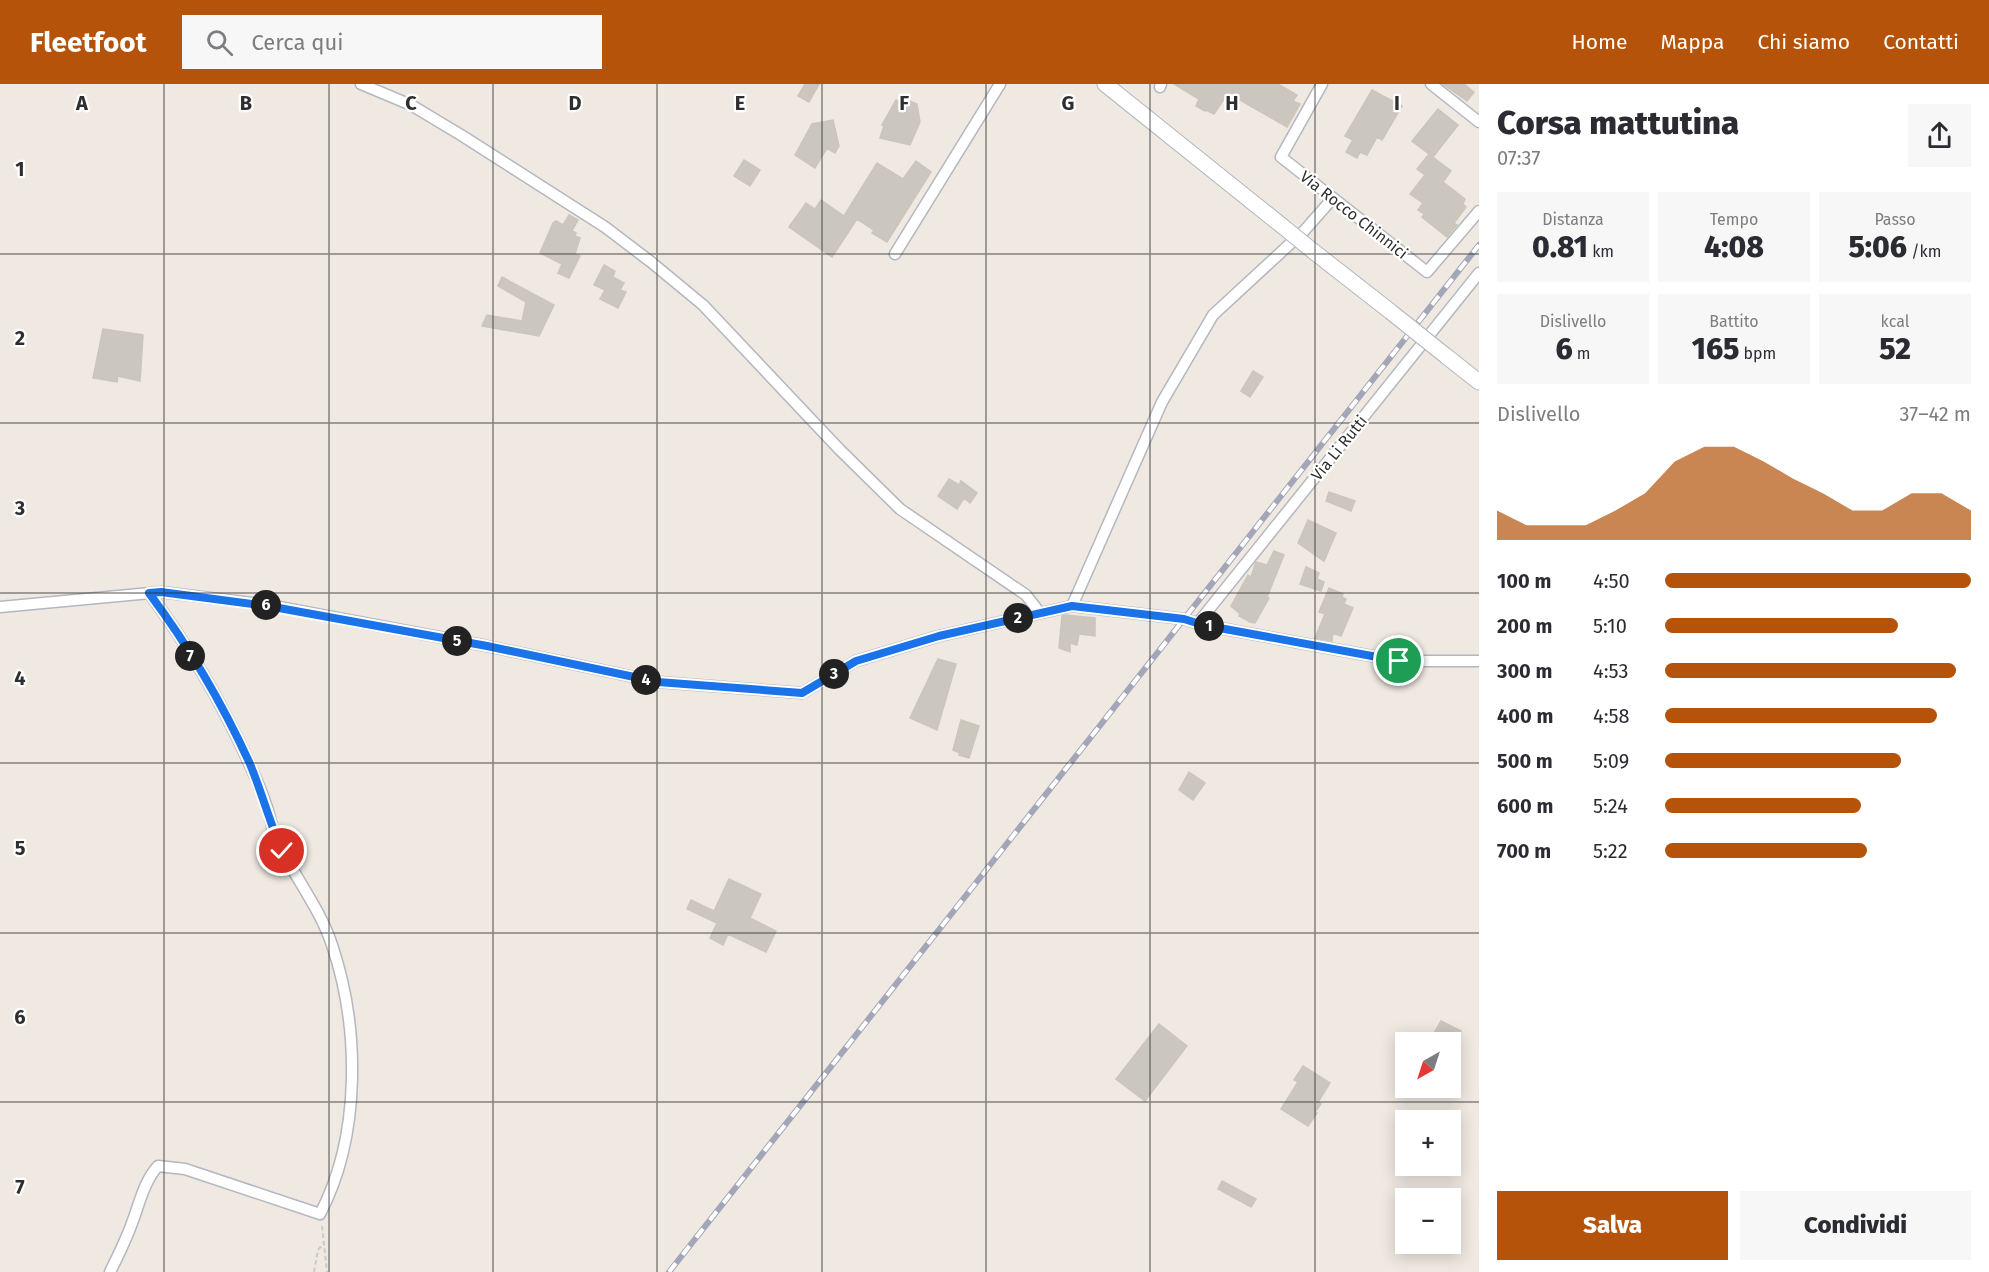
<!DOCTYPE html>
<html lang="it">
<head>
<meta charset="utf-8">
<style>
	body { margin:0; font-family:"Fira Sans",sans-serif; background:#f7f7f7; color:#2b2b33; height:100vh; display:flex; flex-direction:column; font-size:22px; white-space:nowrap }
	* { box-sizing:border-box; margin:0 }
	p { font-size:20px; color:#7c7c81 }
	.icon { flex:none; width:33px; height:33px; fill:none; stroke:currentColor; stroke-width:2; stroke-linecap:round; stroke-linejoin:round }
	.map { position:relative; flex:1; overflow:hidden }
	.sheet { display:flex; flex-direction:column; background:#fff; width:510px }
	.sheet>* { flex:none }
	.needle { width:39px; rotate:219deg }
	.buttons { position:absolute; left:1395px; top:948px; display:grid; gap:12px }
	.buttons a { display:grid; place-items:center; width:66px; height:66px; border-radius:0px; background:#fff; box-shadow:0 3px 15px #0003; font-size:30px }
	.pin { position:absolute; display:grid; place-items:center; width:51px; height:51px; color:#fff; margin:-26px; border:3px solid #fff; border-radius:50%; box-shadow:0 2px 6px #0007 }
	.km { position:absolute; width:30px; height:30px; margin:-15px; border-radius:50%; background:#222; color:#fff; font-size:16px; line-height:30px; text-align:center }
	.round { display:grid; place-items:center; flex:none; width:63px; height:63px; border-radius:0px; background:#f7f7f7 }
	.overview { display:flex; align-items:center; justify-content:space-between; height:102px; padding:0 18px }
	h1 { font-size:33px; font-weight:800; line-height:45px }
	.figures { display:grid; grid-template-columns:repeat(3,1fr); gap:9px; height:102px; padding:6px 18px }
	.figures div { display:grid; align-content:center; border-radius:0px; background:#f7f7f7; text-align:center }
	.figures b { font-size:30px; font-weight:800 }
	.figures small { font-size:16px; font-weight:400 }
	.figures p { font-size:16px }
	.chart { height:168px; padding:12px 18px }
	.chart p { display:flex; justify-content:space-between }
	.chart svg { width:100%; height:108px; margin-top:6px; fill:#b45309; opacity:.7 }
	.primary-button { display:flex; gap:12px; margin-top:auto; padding:12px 18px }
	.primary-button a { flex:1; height:69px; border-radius:0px; background:#b45309; color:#fff; font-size:24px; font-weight:800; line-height:69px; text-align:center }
	.primary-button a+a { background:#f7f7f7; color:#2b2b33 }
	ul { padding:0 18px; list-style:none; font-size:20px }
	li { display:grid; grid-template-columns:96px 72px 1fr; align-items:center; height:45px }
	li i { height:15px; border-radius:8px; background:#b45309 }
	header { display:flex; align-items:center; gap:36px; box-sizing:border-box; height:84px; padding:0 30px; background:#b45309; color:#fff }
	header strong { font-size:28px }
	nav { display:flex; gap:33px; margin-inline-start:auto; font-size:21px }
	.search { width:420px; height:54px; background:#f7f7f7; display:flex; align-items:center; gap:15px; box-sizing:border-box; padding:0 21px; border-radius:0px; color:#7c7c81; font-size:22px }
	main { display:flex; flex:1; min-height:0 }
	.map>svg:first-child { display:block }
	.building { fill:#cbc7bf; stroke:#cbc5ba; stroke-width:1.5 }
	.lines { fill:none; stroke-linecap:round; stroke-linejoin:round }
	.minor-casing { stroke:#b4b7c1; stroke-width:13 }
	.secondary-casing { stroke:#b4b7c1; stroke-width:17 }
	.path { stroke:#c9c9c9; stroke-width:2; stroke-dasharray:4.5 3; stroke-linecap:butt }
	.minor { stroke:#fff; stroke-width:10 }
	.secondary { stroke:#fff; stroke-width:15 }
	.rail-casing { stroke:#a3a6b8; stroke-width:6 }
	.rail { stroke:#fff; stroke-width:4; stroke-dasharray:11; stroke-linecap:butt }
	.secondary-bridge-casing { stroke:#b4b7c1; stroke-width:17; stroke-linecap:butt }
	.secondary-bridge { stroke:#fff; stroke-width:15 }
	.route-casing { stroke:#fff; stroke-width:12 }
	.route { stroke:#1a73e8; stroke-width:8 }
	.grid { fill:none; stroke:#2e2e2e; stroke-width:1.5; stroke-opacity:0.55 }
	.labels { text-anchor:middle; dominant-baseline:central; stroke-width:4.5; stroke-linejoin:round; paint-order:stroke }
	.street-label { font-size:16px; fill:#2e2e2e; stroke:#fff }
	.grid-label { font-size:20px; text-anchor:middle; font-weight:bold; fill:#2e2e2e; stroke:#fff; stroke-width:4.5; stroke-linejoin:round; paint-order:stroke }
</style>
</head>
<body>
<header>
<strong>Fleetfoot</strong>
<div class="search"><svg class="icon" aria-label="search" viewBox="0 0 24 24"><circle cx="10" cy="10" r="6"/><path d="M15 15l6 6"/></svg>Cerca qui</div>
<nav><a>Home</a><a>Mappa</a><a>Chi siamo</a><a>Contatti</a></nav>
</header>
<main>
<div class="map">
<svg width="1479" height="1188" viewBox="0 0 1479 1188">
	<rect width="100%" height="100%" fill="#efe9e1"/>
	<path class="building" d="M805 0H819L809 18 798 12Z
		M1174 0H1278L1297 11 1293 17 1300 20 1287 43 1228 9 1214 30 1206 26 1205 27 1196 22 1199 15Z
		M1443 0H1464L1474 8 1467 17Z
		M1372 6 1402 22 1382 56 1377 53 1367 71 1360 68 1357 74 1346 68 1353 56 1345 52Z
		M896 16 905 20 907 16 917 20 920 38 910 61 880 54 884 42 882 41Z
		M1438 25 1458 41 1433 73 1412 57Z
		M833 36 839 62 835 69 827 64 815 84 795 71 812 40Z
		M1429 70 1451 87 1443 98 1465 115 1463 120 1466 123 1454 139 1457 141 1447 153 1422 133 1424 130 1418 126 1423 119 1410 110 1425 91 1417 85Z
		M744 76 760 86 750 102 734 92Z
		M916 77 931 88 887 158 872 149 874 146 857 135 832 173 789 143 806 119 815 125 821 116 844 132 877 79 903 95Z
		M569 131 578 136 572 147 576 149 575 152 580 154 575 170 580 172 569 194 558 189 562 180 540 169 553 139 556 137 563 141Z
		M604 181 615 187 613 193 624 199 620 206 626 208 618 224 600 215 605 206 594 201Z
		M502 193 554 221 539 252 482 242 487 231 522 237 526 218 498 202Z
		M103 245 143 251 140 297 118 292 117 298 93 294Z
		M1253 287 1263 293 1250 313 1241 307Z
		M949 395 959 401 961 397 977 409 970 419 964 414 957 425 938 412Z
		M1329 408 1355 417 1351 427 1326 417Z
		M1308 436 1336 449 1324 477 1298 459Z
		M1274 467 1284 471 1267 513 1269 514 1255 539 1250 538 1239 532 1240 530 1231 522 1248 491 1251 493 1256 478 1267 481Z
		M1306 483 1319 489 1317 495 1324 498 1321 507 1300 500Z
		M1329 504 1343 510 1342 513 1346 515 1344 520 1353 524 1341 552 1333 549 1332 557 1315 554 1325 530 1319 528Z
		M1065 531 1095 534V552L1079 550 1077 561 1070 559V568L1059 564 1062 532Z
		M938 575 956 580 937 646 910 634Z
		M961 636 979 642 969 674 959 671 960 669 953 666Z
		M1189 688 1205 699 1193 716 1179 706Z
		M729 795 761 810 750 834 776 847 766 868 728 850 723 861 710 854 717 839 687 825 691 816 714 827Z
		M1441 937 1461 947 1455 958H1429Z
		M1159 940 1187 962 1145 1017 1116 995Z
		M1303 982 1330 999 1318 1018 1321 1020 1315 1028 1317 1029 1308 1042 1281 1025 1298 998 1294 996Z
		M1222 1097 1256 1115 1251 1123 1218 1105Z"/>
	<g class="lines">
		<defs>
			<path id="minor" d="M361 0 411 21 461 51 605 143 651 178 703 221 839 365 900 425 1026 511 1040 529
				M1322 0 1281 73 1427 188 1479 127
				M1431 0 1479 38
				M1160 3 1161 0
				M895 170 1000 0
				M1072 522 1162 318 1213 231 1304 147 1333 114
				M0 523 161 508 268 521 487 562 658 598 802 609 856 577 939 552 1072 522 1184 535 1203 541 1399 577H1479
				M1198 539 1479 189
				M110 1188C118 1172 126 1156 132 1139 139 1121 144 1097 158 1082L185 1085 320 1130C361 1052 360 944 332 861 319 821 290 788 274 749 271 739 269 728 265 718 261 705 255 693 250 681 223 621 188 561 149 509"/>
			<path id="secondary" d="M1105 0 1281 141
				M1313 167 1391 228
				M1446 272 1479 298"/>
		</defs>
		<use href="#minor" class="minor-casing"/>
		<use href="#secondary" class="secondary-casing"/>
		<path class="path" d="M322 1142 327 1188
			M314 1188 318 1166 324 1159"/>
		<use href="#minor" class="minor"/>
		<use href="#secondary" class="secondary"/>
		<defs>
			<path id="rail" d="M669 1188 1479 161"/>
		</defs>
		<use href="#rail" class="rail-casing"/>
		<use href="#rail" class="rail"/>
		<defs>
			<path id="secondary-bridge" d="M1281 141 1313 167
				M1391 228 1446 272"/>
		</defs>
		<use href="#secondary-bridge" class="secondary-bridge-casing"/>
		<use href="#secondary-bridge" class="secondary-bridge"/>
	</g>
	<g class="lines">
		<defs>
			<path id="route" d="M282 767C270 739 262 709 250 680 223 621 188 561 149 509L161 508 268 522 487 562 658 598 802 609 856 577 939 552 1072 522 1184 535 1203 541 1399 577"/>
		</defs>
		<use href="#route" class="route-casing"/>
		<use href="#route" class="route"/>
	</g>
	<path class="grid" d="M164 0V1188M329 0V1188M493 0V1188M657 0V1188M822 0V1188M986 0V1188M1150 0V1188M1315 0V1188M0 170H1479M0 339H1479M0 509H1479M0 679H1479M0 849H1479M0 1018H1479"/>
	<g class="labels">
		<g class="street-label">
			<text transform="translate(1354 131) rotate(38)">Via Rocco Chinnici</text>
			<text transform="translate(1339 364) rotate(-51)">Via Li Rutti</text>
		</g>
	</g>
	<g class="grid-label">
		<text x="82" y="26">A</text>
		<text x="246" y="26">B</text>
		<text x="411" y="26">C</text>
		<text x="575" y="26">D</text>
		<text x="740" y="26">E</text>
		<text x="904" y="26">F</text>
		<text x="1068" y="26">G</text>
		<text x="1232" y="26">H</text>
		<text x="1397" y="26">I</text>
		<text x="20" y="92">1</text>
		<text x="20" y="261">2</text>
		<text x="20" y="431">3</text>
		<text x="20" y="601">4</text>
		<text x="20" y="771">5</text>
		<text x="20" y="940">6</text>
		<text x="20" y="1110">7</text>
	</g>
</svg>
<div class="buttons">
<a><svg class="needle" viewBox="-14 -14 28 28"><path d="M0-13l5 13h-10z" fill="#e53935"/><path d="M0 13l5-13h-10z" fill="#7c7c81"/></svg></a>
<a>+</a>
<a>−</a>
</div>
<div class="pin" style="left:1399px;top:577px;background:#1e9e55"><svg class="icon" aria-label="arrive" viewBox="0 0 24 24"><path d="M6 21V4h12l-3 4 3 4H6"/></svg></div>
<div class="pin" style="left:282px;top:767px;background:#d93025"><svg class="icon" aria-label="check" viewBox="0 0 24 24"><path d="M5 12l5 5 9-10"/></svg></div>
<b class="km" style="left:1209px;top:542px">1</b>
<b class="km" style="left:1018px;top:534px">2</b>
<b class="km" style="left:834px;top:590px">3</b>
<b class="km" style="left:646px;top:596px">4</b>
<b class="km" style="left:457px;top:557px">5</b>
<b class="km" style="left:266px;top:521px">6</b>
<b class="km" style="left:190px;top:572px">7</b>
</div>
<section class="sheet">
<div class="overview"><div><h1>Corsa mattutina</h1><p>07:37</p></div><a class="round"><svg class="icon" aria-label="share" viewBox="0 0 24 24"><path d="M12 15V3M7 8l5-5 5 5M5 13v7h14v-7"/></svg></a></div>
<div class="figures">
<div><p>Distanza</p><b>0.81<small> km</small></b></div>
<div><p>Tempo</p><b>4:08</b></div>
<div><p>Passo</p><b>5:06<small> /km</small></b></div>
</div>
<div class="figures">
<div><p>Dislivello</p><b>6<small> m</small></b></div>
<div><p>Battito</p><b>165<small> bpm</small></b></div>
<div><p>kcal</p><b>52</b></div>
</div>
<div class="chart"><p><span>Dislivello</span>37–42 m</p>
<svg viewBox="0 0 160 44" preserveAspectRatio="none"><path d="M0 44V32L10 38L20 38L30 38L40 32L50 25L60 12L70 6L80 6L90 12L100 19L110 25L120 32L130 32L140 25L150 25L160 32V44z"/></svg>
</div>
<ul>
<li><b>100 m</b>4:50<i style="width:100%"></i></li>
<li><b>200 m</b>5:10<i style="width:76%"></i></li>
<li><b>300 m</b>4:53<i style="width:95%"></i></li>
<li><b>400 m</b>4:58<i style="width:89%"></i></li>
<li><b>500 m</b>5:09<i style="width:77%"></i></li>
<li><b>600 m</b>5:24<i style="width:64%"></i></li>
<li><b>700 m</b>5:22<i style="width:66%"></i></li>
</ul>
<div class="primary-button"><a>Salva</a><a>Condividi</a></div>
</section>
</main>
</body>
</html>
